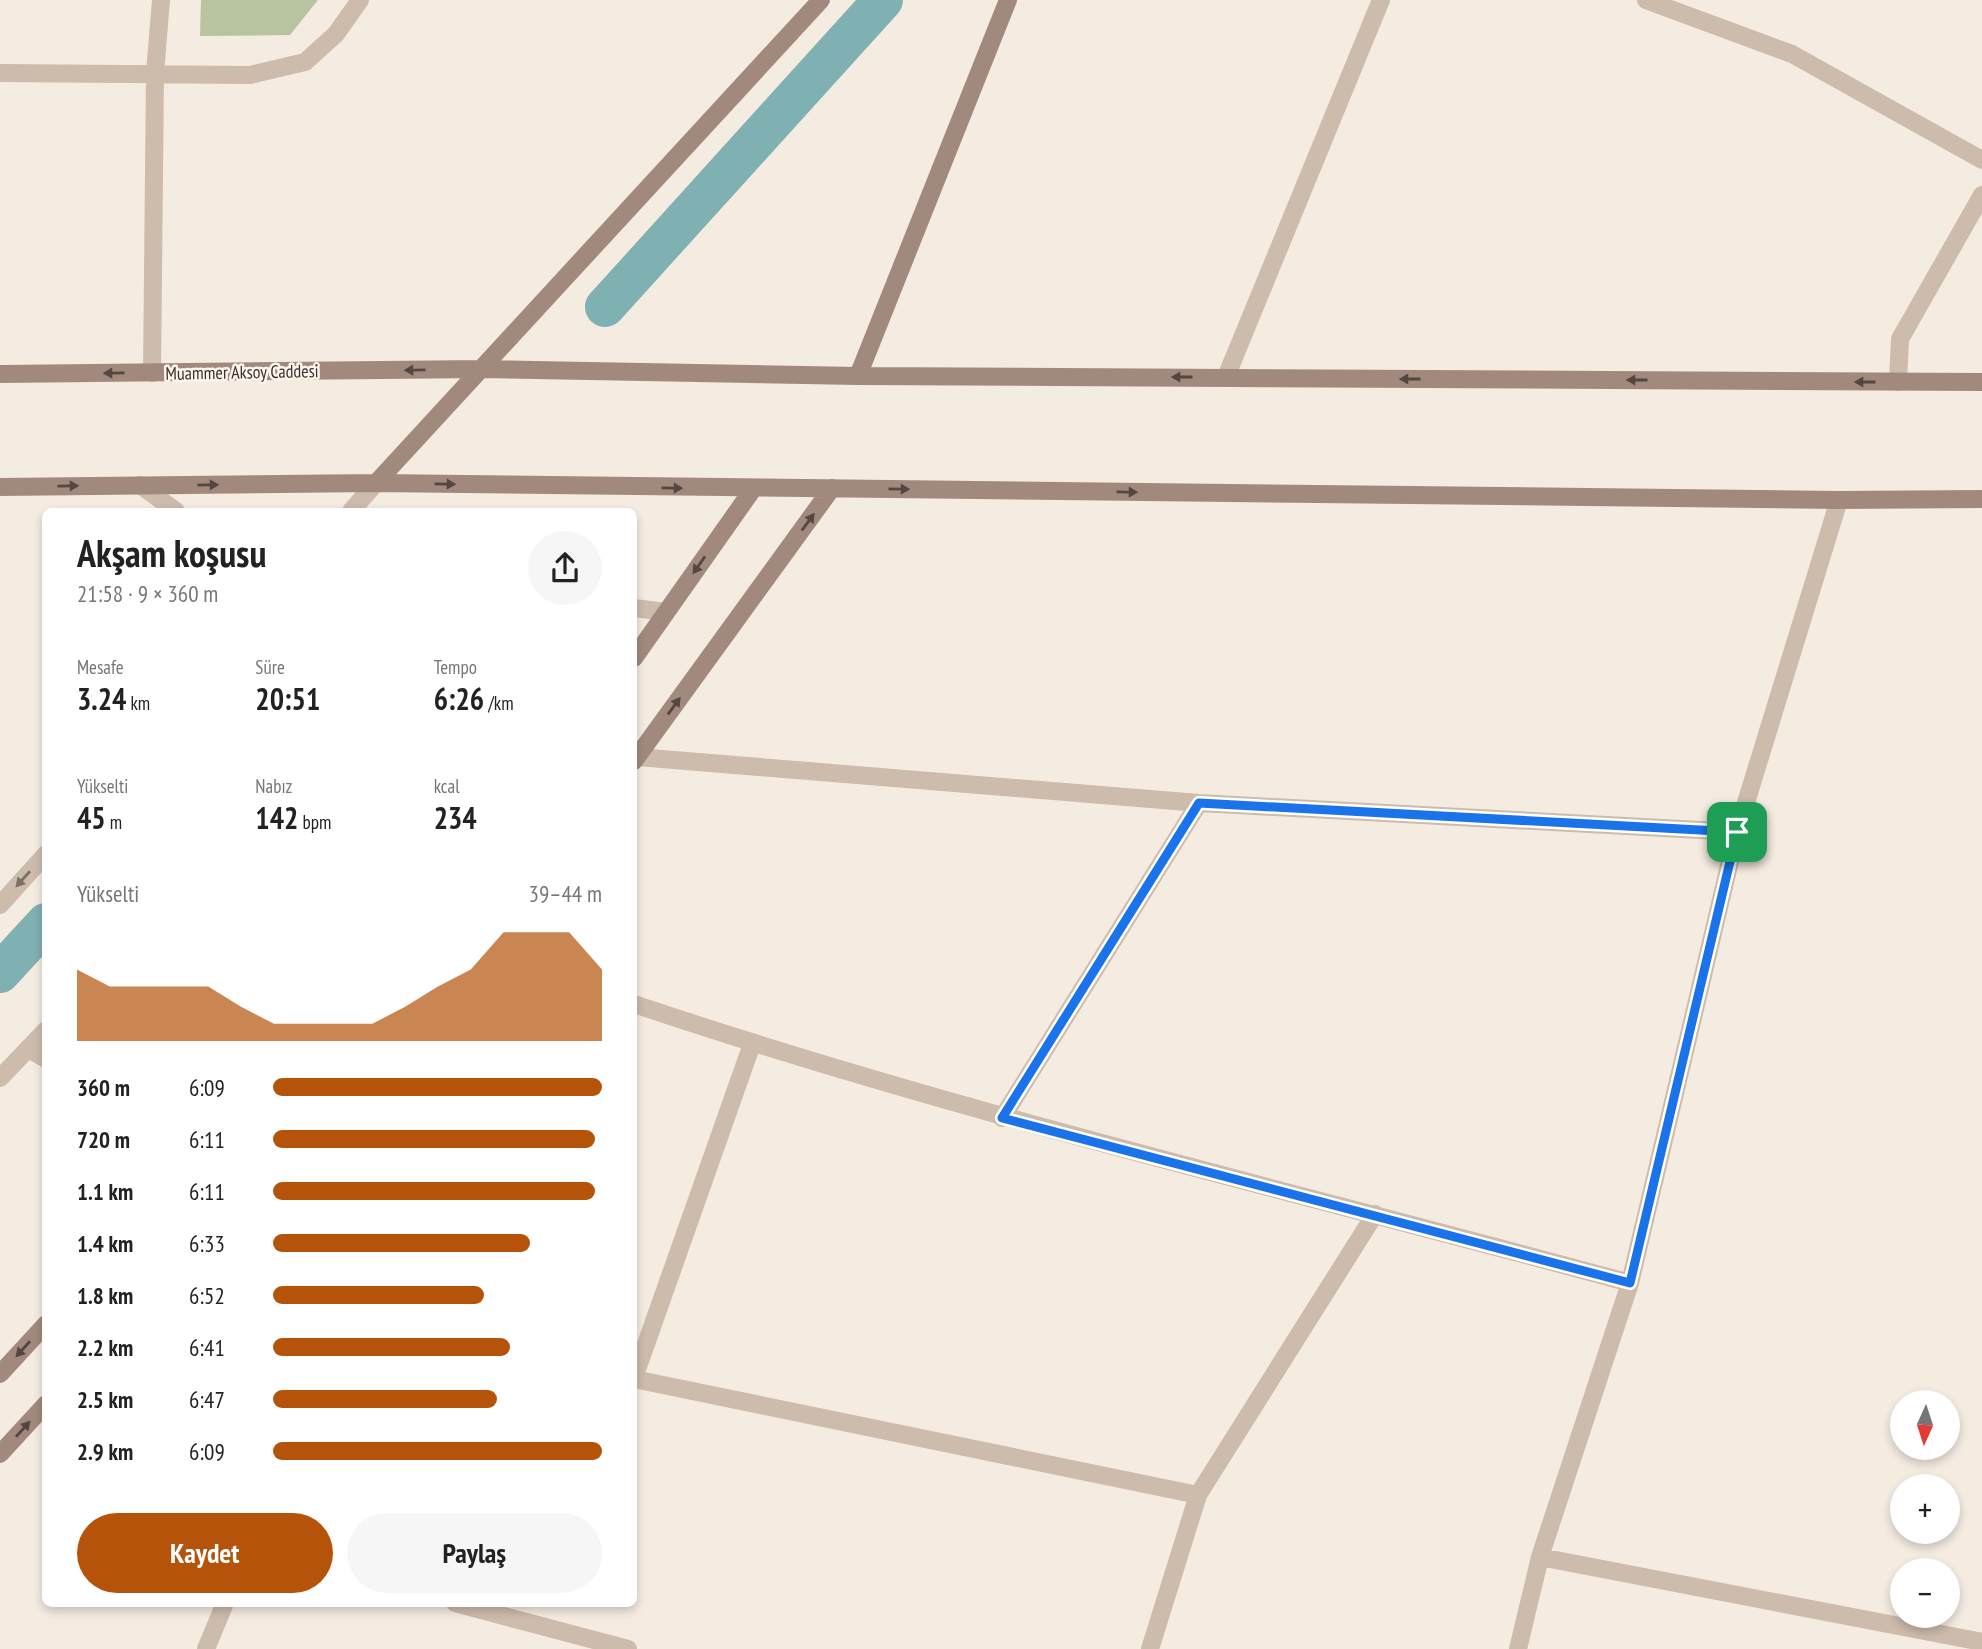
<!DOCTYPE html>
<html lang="tr">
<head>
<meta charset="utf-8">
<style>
	body { margin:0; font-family:"PT Sans Narrow",sans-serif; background:#f6f6f6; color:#222; height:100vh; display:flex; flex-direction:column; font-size:26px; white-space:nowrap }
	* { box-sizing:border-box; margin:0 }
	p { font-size:23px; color:#767676 }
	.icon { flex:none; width:38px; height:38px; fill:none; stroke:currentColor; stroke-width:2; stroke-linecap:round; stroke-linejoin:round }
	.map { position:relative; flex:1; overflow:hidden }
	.side { position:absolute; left:42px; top:508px; width:595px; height:1099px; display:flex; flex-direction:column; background:#fff; border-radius:10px; box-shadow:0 4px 10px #0003 }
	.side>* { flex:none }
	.needle { width:46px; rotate:183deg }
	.buttons { position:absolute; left:1890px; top:1390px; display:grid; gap:14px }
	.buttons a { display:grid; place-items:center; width:70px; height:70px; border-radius:50%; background:#fff; box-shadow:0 4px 10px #0003; font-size:35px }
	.pin { position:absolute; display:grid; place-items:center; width:60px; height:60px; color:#fff; margin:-30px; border-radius:14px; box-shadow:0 4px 10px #0006 }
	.round { display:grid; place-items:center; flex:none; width:74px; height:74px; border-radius:37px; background:#f6f6f6 }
	.head { display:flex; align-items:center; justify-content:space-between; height:119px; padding:0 35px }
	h1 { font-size:38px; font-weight:600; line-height:52px }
	.figures { display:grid; grid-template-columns:repeat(3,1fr); gap:10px; height:119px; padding:7px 35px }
	.figures div { display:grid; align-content:center }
	.figures b { font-size:30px; font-weight:600 }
	.figures small { font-size:19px; font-weight:400 }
	.figures p { font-size:19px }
	.chart { height:196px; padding:14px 35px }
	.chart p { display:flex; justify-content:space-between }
	.chart svg { width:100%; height:126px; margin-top:7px; fill:#b45309; opacity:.7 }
	.button { display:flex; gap:14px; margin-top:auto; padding:14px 35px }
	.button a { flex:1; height:80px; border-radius:42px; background:#b45309; color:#fff; font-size:28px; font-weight:600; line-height:80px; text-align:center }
	.button a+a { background:#f6f6f6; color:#222 }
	ul { padding:0 35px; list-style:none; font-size:23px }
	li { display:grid; grid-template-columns:112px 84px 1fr; align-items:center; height:52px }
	li i { height:18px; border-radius:9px; background:#b45309 }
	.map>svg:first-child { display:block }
	.green { fill:#b8c4a0 }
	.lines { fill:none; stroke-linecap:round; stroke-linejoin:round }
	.canal { stroke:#7fb0b2; stroke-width:40 }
	.lane { stroke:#cdbbac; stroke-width:18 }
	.street { stroke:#cdbbac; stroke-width:18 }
	.secondary { stroke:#a18a7d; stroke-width:18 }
	.oneway { fill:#544640 }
	.oneway2 { fill:#7d6f65 }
	.route-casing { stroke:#fff; stroke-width:14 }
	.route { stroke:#1a73e8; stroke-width:9 }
	.labels { text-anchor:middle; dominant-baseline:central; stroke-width:5; stroke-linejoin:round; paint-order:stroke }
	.street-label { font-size:18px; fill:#3b302b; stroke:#fbf5ee }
</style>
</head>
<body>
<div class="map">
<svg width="1982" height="1649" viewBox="0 0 1982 1649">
	<rect width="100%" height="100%" fill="#f4ebe1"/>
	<path class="green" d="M201 0H318L290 35 200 36Z"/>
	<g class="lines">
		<path class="canal" d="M605 307 883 0
			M0 973 46 923"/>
		<path class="lane" d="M28 1049 46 1059"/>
		<path class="street" d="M1646 0 1792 54 1982 160
			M0 73 250 75 305 62 336 34 360 0
			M152 373 155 73 161 0
			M1226 377 1381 0
			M1898 382 1900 339 1982 195
			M140 485 176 511
			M351 511 376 483
			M634 608 666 612
			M637 757 1199 803 1737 832
			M0 905 46 854
			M634 1004C961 1114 1297 1192 1630 1283
			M0 1078 46 1030
			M1002 1118 1199 803
			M634 1378 752 1044
			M634 1379 1198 1495
			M1540 1557 1982 1642
			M455 1603 628 1649
			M206 1649 225 1603
			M1150 1649 1198 1495 1375 1214
			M1518 1649 1540 1557 1630 1283 1737 832 1839 500"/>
		<path class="secondary" d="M0 374 483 369 858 376 1982 382
			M858 376 1008 0
			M376 483 821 0
			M0 487 376 483 1839 500 1982 499
			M634 658 753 489
			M634 761 832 488
			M0 1374 46 1324
			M0 1454 46 1404"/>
	</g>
	<defs><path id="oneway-solid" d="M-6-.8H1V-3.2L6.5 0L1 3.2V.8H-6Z" transform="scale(1.75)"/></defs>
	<g class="oneway">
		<use href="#oneway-solid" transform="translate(415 370) rotate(179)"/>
		<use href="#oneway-solid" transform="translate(114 373) rotate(179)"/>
		<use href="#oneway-solid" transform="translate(1182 377) rotate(-180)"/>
		<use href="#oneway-solid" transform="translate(1410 379) rotate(-180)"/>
		<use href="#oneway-solid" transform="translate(1637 380) rotate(-180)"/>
		<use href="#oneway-solid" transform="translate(1865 382) rotate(-180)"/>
		<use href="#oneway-solid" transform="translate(445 484) rotate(1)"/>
		<use href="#oneway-solid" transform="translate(208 485) rotate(-1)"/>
		<use href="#oneway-solid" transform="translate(68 486) rotate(-1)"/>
		<use href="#oneway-solid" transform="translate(672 488) rotate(1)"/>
		<use href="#oneway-solid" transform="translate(899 489) rotate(1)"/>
		<use href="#oneway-solid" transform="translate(1127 492) rotate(1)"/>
		<use href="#oneway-solid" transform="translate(808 522) rotate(-54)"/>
		<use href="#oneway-solid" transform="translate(699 565) rotate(125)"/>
		<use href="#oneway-solid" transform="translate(674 706) rotate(-54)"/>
		<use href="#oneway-solid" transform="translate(23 1349) rotate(132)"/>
		<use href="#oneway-solid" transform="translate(23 1429) rotate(-48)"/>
	</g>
	<use class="oneway2" href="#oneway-solid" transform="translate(23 879) rotate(132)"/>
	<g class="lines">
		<defs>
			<path id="route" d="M1199 803 1737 832 1630 1283 1002 1118Z"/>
		</defs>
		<use href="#route" class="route-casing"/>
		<use href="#route" class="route"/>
	</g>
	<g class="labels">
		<g class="street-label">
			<text transform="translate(242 372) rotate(-1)">Muammer Aksoy Caddesi</text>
		</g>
	</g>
</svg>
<div class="buttons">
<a><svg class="needle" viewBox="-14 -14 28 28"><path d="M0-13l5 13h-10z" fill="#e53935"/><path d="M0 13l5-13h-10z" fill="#767676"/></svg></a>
<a>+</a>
<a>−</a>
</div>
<div class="pin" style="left:1737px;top:832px;background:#1e9e55"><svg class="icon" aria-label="arrive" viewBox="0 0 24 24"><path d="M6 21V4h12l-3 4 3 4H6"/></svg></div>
<section class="side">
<div class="head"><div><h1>Akşam koşusu</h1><p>21:58 · 9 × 360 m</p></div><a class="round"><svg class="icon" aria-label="share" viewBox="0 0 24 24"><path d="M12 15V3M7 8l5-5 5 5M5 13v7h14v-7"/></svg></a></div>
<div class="figures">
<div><p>Mesafe</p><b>3.24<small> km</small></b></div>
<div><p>Süre</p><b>20:51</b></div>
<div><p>Tempo</p><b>6:26<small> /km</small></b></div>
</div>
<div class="figures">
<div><p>Yükselti</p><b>45<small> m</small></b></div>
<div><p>Nabız</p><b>142<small> bpm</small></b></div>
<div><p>kcal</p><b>234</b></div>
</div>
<div class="chart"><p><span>Yükselti</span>39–44 m</p>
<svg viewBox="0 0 160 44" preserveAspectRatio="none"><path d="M0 44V19L10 25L20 25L30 25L40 25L50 32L60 38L70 38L80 38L90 38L100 32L110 25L120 19L130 6L140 6L150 6L160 19V44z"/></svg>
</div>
<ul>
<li><b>360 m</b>6:09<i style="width:100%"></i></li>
<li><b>720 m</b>6:11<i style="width:98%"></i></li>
<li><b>1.1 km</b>6:11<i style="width:98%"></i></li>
<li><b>1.4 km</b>6:33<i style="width:78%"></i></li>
<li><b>1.8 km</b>6:52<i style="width:64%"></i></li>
<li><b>2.2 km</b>6:41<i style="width:72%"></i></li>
<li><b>2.5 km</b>6:47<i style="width:68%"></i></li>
<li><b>2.9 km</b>6:09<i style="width:100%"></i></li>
</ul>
<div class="button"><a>Kaydet</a><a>Paylaş</a></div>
</section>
</div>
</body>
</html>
